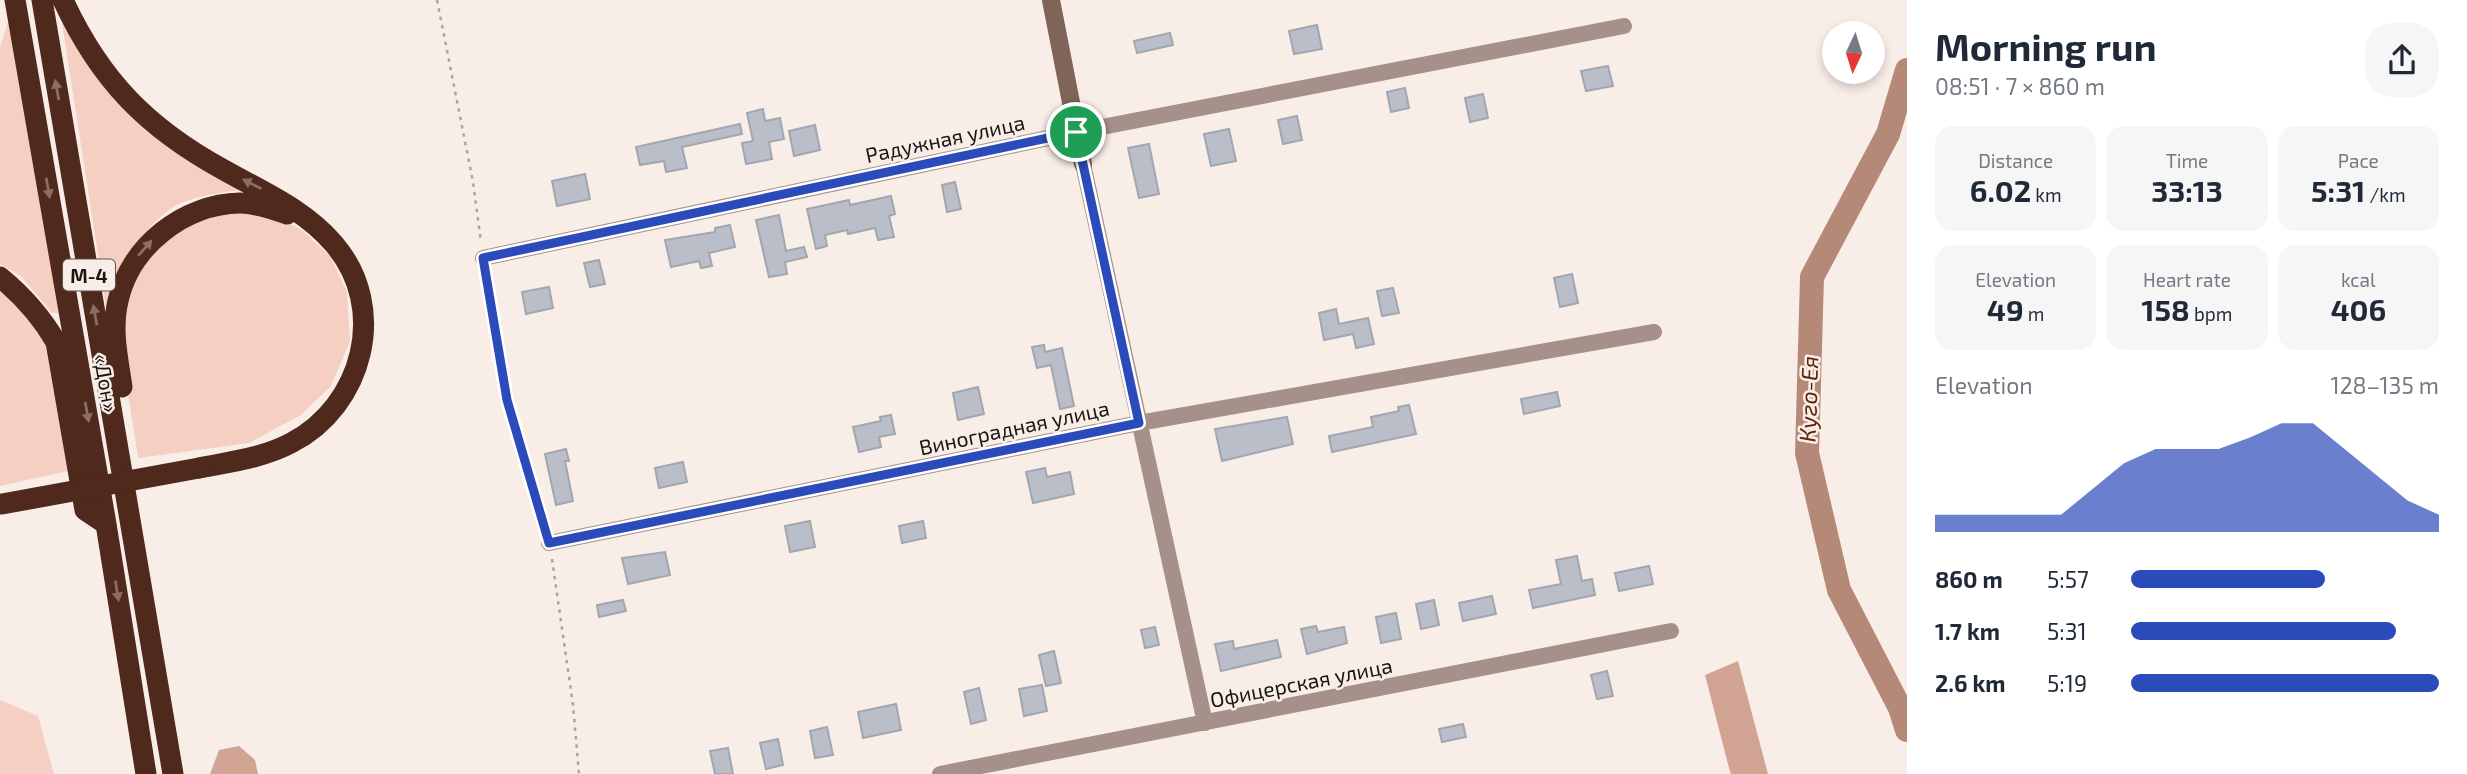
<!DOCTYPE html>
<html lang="en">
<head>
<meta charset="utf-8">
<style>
	body { margin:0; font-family:"Exo 2",sans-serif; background:#f6f6f7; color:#1f2937; height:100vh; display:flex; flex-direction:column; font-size:26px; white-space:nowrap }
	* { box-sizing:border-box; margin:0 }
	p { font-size:23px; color:#747a83 }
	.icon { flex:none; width:38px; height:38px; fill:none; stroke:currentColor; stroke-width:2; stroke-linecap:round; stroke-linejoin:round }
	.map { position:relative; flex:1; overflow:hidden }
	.panel { display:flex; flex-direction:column; background:#fff; width:560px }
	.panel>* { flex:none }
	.needle { width:46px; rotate:184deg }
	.fabs { position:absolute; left:1822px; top:21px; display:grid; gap:14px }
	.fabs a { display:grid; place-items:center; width:63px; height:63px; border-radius:50%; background:#fff; box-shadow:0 4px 10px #0003; font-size:35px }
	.pin { position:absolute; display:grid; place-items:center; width:60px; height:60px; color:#fff; margin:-30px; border:4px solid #fff; border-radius:50%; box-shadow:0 2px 7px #0007 }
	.round { display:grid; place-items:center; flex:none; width:74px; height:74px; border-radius:28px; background:#f6f6f7 }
	.summary { display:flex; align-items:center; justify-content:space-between; height:119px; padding:0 28px }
	h1 { font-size:38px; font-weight:700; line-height:52px }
	.figures { display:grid; grid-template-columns:repeat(3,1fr); gap:10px; height:119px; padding:7px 28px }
	.figures div { display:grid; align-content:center; border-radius:18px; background:#f6f6f7; text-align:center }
	.figures b { font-size:30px; font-weight:700 }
	.figures small { font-size:19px; font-weight:400 }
	.figures p { font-size:19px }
	.chart { height:196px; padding:14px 28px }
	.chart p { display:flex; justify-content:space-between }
	.chart svg { width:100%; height:126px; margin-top:7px; fill:#2c4bbb; opacity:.7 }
	ul { padding:0 28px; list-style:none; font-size:23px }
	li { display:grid; grid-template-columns:112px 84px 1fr; align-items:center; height:52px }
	li i { height:18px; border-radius:9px; background:#2c4bbb }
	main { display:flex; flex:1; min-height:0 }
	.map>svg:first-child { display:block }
	.green { fill:#f5d0c2 }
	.forest { fill:#d1a392 }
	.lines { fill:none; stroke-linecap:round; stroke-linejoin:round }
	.river { stroke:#b58978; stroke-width:24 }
	.building { fill:#babec8; stroke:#a2a6b0; stroke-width:2 }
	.path { stroke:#ada4a0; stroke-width:2.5; stroke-dasharray:3.5 5; stroke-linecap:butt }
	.street { stroke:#a59189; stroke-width:16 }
	.secondary { stroke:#806459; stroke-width:18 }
	.highway { stroke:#4f2a1c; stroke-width:21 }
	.highway-bridge { stroke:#4f2a1c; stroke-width:21 }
	.oneway { fill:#8a6e63 }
	.route-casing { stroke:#fff; stroke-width:14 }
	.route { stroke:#2c4bbb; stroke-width:9 }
	.labels { text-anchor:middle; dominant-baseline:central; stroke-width:5; stroke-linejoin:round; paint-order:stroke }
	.shield { fill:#f9ede8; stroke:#5c5653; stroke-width:2 }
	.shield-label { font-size:19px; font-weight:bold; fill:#191513 }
	.street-label { font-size:21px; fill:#191513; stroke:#f9ede8 }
	.water-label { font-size:23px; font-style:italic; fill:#5e250d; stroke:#f9ede8 }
</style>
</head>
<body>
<main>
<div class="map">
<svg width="1907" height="774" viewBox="0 0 1907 774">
	<rect width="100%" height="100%" fill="#f9ede8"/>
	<path class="green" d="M61 17 101 80 248 189C226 192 188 196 170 209 135 236 113 276 108 319Z
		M9 18 59 313H52L21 276 0 264V47Z
		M239 210 275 216 302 230 330 256 347 292 350 341 331 386 301 415 249 443 138 458C133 418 114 334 126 297 137 260 167 231 202 217 213 213 227 213 239 210Z
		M0 286 40 327 59 374 77 469 0 486Z
		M0 700 38 716 54 774H0Z"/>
	<path class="forest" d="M1738 661 1768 774H1731L1729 768 1705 675Z
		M239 746 255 760 258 774H210L219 750Z"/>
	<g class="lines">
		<path class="river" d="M1907 70 1888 134 1812 277 1807 453 1839 590 1900 708 1907 730"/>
	</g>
	<path class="building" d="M1317 25 1322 49 1294 54 1289 31Z
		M1170 33 1173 45 1137 53 1134 41Z
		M1608 66 1613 86 1586 91 1581 71Z
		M1405 88 1409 108 1391 112 1387 92Z
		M1483 94 1488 118 1470 122 1465 98Z
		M763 109 765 121 780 118 784 139 769 142 772 159 746 164 742 143 753 141 747 113Z
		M1297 116 1302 140 1283 144 1278 120Z
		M740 124 742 134 682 147 687 168 666 172 664 161 640 165 636 147Z
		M815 125 820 150 794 156 789 131Z
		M1229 129 1236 161 1211 166 1204 134Z
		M1149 144 1159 194 1139 198 1128 148Z
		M585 174 590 199 557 206 552 181Z
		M955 182 961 209 947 212 942 185Z
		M891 196 895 214 889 216 894 237 878 240 875 228 848 234 847 230 825 235 827 246 816 249 807 209 849 200 850 205Z
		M779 215 786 251 804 247 807 257 785 262 787 274 769 277 756 220Z
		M730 225 735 247 709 253 712 266 701 268 699 261 671 267 665 240 715 232V228Z
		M599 260 605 284 590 287 584 263Z
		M1572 274 1578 303 1560 307 1554 278Z
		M549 287 553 308 526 314 522 292Z
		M1393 288 1399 313 1382 316 1377 291Z
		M1336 309 1339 324 1368 318 1374 344 1356 348 1353 334 1324 340 1319 313Z
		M1044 345 1045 352 1062 348 1074 406 1060 409 1051 365 1037 368 1032 347Z
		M978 387 984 414 958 420 953 393Z
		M1557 392 1560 406 1524 414 1521 399Z
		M1409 405 1416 434 1332 452 1329 436 1373 427 1371 417 1399 411 1398 407Z
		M891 415 895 434 879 437 881 447 859 452 853 427 881 421 880 417Z
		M1287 417 1293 444 1222 461 1215 429Z
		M566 449 569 461H565L573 501 556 505 545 454Z
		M683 462 687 482 659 488 655 468Z
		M1045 468 1047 477 1070 472 1074 494 1033 503 1026 472Z
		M810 521 815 547 790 552 785 526Z
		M923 521 926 538 902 543 899 526Z
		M665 552 670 575 628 584 622 558Z
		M1577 556 1582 581 1592 579 1595 595 1533 608 1529 590 1561 584 1556 560Z
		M1649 566 1653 584 1619 591 1615 573Z
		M1492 596 1496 614 1463 621 1459 603Z
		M623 600 626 611 599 617 597 605Z
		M1434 600 1439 625 1421 629 1416 604Z
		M1396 613 1401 639 1381 643 1376 617Z
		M1316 626 1318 632 1344 627 1347 643 1307 654 1301 629Z
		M1155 627 1159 645 1145 648 1141 630Z
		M1277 640 1281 657 1221 671 1215 644 1233 641 1234 649Z
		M1054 651 1061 683 1046 686 1039 655Z
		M1607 671 1613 696 1597 699 1591 675Z
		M1042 685 1047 711 1024 716 1019 689Z
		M979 688 986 720 971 724 964 692Z
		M896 704 901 730 863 738 858 712Z
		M1463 724 1466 737 1442 742 1439 729Z
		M827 727 833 755 815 758 810 731Z
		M778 739 783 765 766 769 760 743Z
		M728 748 733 774H715L710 751Z"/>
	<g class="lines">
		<path class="path" d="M437 0 473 182 481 242
			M486 273 507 400 545 528
			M552 559 573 705 579 774"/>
		<path class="street" d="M1083 164 1205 723
			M483 258 1076 132 1624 26
			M549 543 1139 423 1654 332
			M940 774 1671 631"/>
		<path class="secondary" d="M1051 0 1083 164"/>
		<path class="highway" d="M15 0 106 524 146 774
			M42 0 173 774
			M63 0C100 80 147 128 224 170 263 192 304 209 334 244 389 308 363 406 291 443 263 458 229 462 199 468
			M0 277C23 296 41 316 56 342L85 510 106 524
			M122 387C118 359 111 330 118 301 130 246 184 204 240 203 255 203 272 209 287 214"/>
		<path class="highway-bridge" d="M2 504 199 468"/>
	</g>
	<defs><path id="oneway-solid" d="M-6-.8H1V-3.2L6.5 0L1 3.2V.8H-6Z" transform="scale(1.75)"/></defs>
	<g class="oneway">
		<use href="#oneway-solid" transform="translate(57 90) rotate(-100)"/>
		<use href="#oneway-solid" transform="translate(252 184) rotate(-153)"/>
		<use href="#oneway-solid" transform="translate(48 188) rotate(80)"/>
		<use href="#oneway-solid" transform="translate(145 248) rotate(-49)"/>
		<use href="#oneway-solid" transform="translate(95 315) rotate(-100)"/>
		<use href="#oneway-solid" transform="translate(87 412) rotate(80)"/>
		<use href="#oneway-solid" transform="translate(117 591) rotate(81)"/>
	</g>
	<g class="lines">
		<defs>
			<path id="route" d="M1076 132 1139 423 549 543 507 400 483 258Z"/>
		</defs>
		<use href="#route" class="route-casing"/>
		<use href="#route" class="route"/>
	</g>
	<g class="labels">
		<rect class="shield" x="63" y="259.5" width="52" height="31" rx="5"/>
		<g class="shield-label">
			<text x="89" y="275">М-4</text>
		</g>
		<g class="street-label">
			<text transform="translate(945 138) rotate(-12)">Радужная улица</text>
			<text transform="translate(107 383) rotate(80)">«Дон»</text>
			<text transform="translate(1014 427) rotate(-12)">Виноградная улица</text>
			<text transform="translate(1301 682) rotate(-11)">Офицерская улица</text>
		</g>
		<g class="water-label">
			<text transform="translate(1808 399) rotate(-88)">Куго-Ея</text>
		</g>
	</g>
</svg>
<div class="fabs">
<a><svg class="needle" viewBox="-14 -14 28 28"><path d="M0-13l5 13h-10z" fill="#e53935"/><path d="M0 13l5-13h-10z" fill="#747a83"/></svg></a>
</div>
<div class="pin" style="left:1076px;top:132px;background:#1e9e55"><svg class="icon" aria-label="arrive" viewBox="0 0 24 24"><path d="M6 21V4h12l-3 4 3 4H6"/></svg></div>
</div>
<section class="panel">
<div class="summary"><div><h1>Morning run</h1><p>08:51 · 7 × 860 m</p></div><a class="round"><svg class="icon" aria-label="share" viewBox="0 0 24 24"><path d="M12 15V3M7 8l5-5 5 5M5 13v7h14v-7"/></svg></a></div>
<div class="figures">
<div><p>Distance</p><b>6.02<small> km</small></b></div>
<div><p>Time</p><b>33:13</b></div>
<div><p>Pace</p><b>5:31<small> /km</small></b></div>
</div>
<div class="figures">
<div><p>Elevation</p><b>49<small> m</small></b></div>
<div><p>Heart rate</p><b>158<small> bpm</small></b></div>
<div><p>kcal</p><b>406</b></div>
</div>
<div class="chart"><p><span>Elevation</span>128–135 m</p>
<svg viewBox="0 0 160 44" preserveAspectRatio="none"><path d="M0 44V38L10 38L20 38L30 38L40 38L50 29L60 20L70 15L80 15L90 15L100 11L110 6L120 6L130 15L140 24L150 33L160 38V44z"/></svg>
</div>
<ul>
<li><b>860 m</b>5:57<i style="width:63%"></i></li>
<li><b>1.7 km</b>5:31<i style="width:86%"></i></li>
<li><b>2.6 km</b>5:19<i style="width:100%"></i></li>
</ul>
</section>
</main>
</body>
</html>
